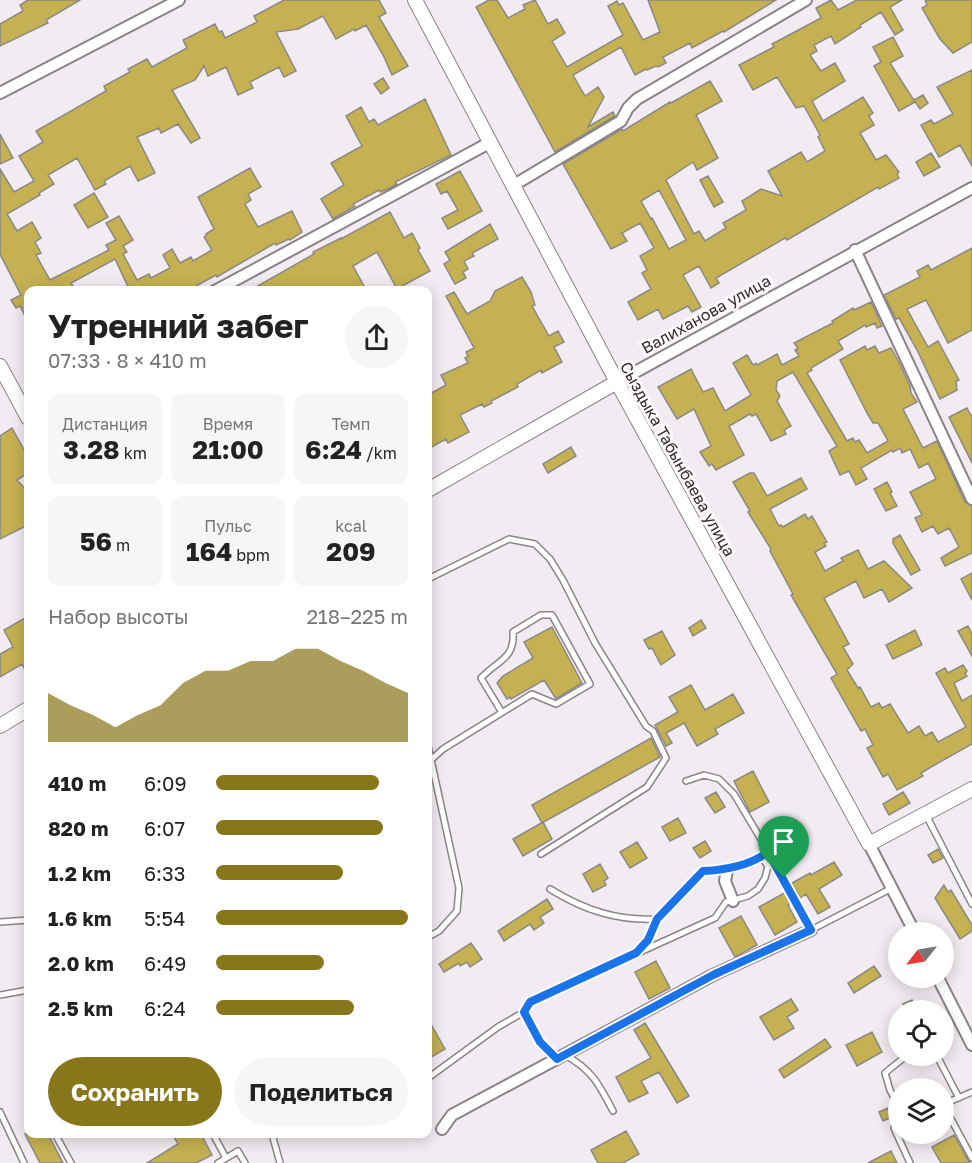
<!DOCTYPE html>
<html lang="ru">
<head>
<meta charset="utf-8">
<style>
	body { margin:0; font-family:"Golos Text",sans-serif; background:#f6f6f6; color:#222; height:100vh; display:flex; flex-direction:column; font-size:22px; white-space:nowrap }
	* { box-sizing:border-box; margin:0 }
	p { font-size:20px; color:#767676 }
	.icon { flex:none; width:33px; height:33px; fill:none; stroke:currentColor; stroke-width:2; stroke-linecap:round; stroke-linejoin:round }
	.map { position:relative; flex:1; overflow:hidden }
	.drawer { position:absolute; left:24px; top:286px; width:408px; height:852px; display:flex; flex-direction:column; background:#fff; border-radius:12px; box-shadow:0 3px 15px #0003 }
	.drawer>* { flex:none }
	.needle { width:39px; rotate:239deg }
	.controls { position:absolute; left:888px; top:922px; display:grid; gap:12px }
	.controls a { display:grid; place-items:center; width:66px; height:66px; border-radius:50%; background:#fff; box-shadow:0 3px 15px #0003; font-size:30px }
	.pin { position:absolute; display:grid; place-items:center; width:51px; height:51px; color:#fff; margin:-62px -26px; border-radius:50% 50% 50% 0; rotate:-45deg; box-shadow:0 0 6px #0007 }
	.pin .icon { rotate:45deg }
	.round { display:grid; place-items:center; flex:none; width:63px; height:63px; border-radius:32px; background:#f6f6f6 }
	.summary { display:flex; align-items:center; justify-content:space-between; height:102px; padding:0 24px }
	h1 { font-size:33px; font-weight:700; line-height:45px }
	.metrics { display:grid; grid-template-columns:repeat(3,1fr); gap:9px; height:102px; padding:6px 24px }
	.metrics div { display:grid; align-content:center; border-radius:12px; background:#f6f6f6; text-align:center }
	.metrics b { font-size:26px; font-weight:700 }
	.metrics small { font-size:16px; font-weight:400 }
	.metrics p { font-size:16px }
	.chart { height:168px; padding:12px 24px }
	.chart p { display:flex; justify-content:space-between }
	.chart svg { width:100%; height:108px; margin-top:6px; fill:#88761a; opacity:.7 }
	.button { display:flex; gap:12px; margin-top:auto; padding:12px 24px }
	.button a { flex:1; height:69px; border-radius:36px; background:#88761a; color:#fff; font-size:24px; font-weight:700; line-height:69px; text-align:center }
	.button a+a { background:#f6f6f6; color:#222 }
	ul { padding:0 24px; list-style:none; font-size:20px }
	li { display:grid; grid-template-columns:96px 72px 1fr; align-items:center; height:45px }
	li i { height:15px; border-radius:8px; background:#88761a }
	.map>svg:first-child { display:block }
	.building { fill:#c5b152; stroke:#8a8982; stroke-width:1.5; fill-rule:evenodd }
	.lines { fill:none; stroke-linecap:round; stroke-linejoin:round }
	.service-casing { stroke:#8a8388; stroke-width:8 }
	.minor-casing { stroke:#8a8388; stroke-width:14 }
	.tertiary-casing { stroke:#8a8388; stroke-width:16 }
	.service { stroke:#fff; stroke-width:5 }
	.minor { stroke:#fff; stroke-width:10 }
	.tertiary { stroke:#fff; stroke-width:14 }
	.route-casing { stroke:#fff; stroke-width:12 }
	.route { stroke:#1a73e8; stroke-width:8 }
	.labels { text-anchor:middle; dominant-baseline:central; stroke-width:6; stroke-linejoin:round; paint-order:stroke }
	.street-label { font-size:16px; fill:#312e30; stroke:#fff9fd }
</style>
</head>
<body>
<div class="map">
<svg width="972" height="1163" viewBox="0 0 972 1163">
	<rect width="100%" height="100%" fill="#f2ebf1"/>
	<path class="building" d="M28 0H80L46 20 48 23 0 46V24L23 11 20 5Z
		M284 0H379L386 13 379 17 408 66 392 75 384 57 366 25 355 31 354 29 336 39 323 16 298 29 276 32 296 71 284 77 279 67 250 82 253 88 238 95 226 67 208 76 204 66 195 80 172 90 200 138 191 143 178 124 161 133 159 128 137 137 155 173 138 181 130 166 104 181 106 184 95 190 77 158 48 175 54 184 39 193 40 195 7 214 17 231 32 222 41 238 35 242 41 253 36 255 50 280 109 250 106 245 116 240 106 223 119 216 133 240 123 246 127 252 123 254 137 280 149 274 151 278 170 268 163 255 172 249 180 263 191 257 193 261 212 250 204 237 207 235 206 234 214 229 198 197 250 168 261 187 248 194 251 200 245 204 258 227 292 211 302 232 290 240 289 239 276 245 275 243 217 277 216 275 187 291H130L115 259 71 283 76 291H28V322L20 306 16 308 11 300 21 295 0 254V169L14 192 34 181 19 156 43 142 36 131 106 91 104 86 130 72 128 69 147 59 152 67 187 48 183 40 215 24 219 32 222 31 225 38 257 22 254 16Z
		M489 0H497L508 18 525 9 523 5 535 0 548 24 557 19 565 33 552 41 567 67 623 35 608 6 617 1 619 5 623 3 643 40 660 32 648 0H776L724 32 723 31 692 48 690 43 663 57 666 63 658 67 656 66 647 70 646 69 635 75 621 47 573 75 585 96 598 87 604 97 588 127 613 112 615 116 555 152 476 7Z
		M831 0 838 10 857 0H902L890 7 903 30 895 35 881 12 860 25 861 27 835 44 831 36 814 45 817 51 810 55 821 71 835 63 845 81 812 101 823 121 863 97 873 113 869 116 874 125 860 133 876 160 886 155 899 172 897 174 899 178 879 189 878 187 787 240 785 238 716 278 719 283 711 288 699 266 683 275 701 307 692 312 688 306 663 319 658 309 638 320 628 302 651 289 642 273 647 270 640 256 654 248 640 223 622 233 627 241 611 249 563 164 622 129 623 131 670 102 671 103 710 81 722 101 696 115 718 158 697 170 693 162 666 180 694 234 699 231 705 241 726 228 723 223 746 210 742 201 761 189 782 196 768 171 801 152 807 162 825 151 818 137 820 135 804 106 796 108 777 77 753 90 739 65 774 47 772 44 821 18 816 8ZM659 190 686 240 669 249 652 218 651 219 641 201Z
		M925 0H972V42L953 53 940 39 922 8 927 5Z
		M893 37 903 56 890 63 915 102 899 111 874 66 881 62 873 47Z
		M972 70V166L960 145 939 157 921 125 931 120 934 124 953 114 937 87Z
		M383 78 389 88 381 94 374 84Z
		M923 95 928 103 920 109 914 100Z
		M425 99 451 155 395 182 397 184 388 189 380 192 379 190 353 204 355 206 333 219 321 199 344 185 331 163 362 146 346 116 361 107 369 122 374 119 378 125Z
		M0 134 13 158 0 164Z
		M931 153 940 167 924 176 916 162Z
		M460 171 482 211 448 229 442 218 458 210 447 191 441 194 436 184Z
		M708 176 723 202 714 207 700 180Z
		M94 193 108 217 88 228 74 205Z
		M390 212 404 238 412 233 420 248 418 250 430 271 397 289 377 252 353 266 364 286 355 291H249L314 254 313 252 341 238V239Z
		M490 224 498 239 472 253 474 256 464 261 468 269 463 272 466 278 455 284 444 264 450 260 445 252Z
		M972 248V330L948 343 926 300 907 309 928 347 938 341 959 380 956 381 957 390 940 399 918 352 899 318 896 319 884 295 920 277 917 271 928 265 931 270Z
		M522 277 531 292 535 305 532 306 549 336 558 331 564 342 554 347 562 362 542 373 541 370 517 384 518 387 491 401 492 403 484 407 482 404 460 415 469 432 448 443 446 439 428 449V395L446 385 441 375 468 363 465 358 468 356 466 352 474 348 446 296 454 292 467 314 490 301 495 291Z
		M871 302 882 326 877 328 875 323 866 327 865 325 838 341 843 349 811 368 812 370 807 373 847 441 853 438 855 442 859 440 867 453 888 441 878 423H873L867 413 840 360 865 346 867 350 875 346 879 353 891 348 899 362 910 386 911 393 917 402 903 409 923 448 937 441 965 502 972 506V553L945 566 941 558 959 547 949 528 938 534 933 526 922 532 915 518 922 515 910 492 936 479 928 463 919 468 910 449 902 453 900 448 893 452 892 450 861 468 867 479 856 485 849 471 840 475 829 451 837 446 793 372 777 381 776 390 780 396 777 401 791 426 784 430 786 434 771 441 756 414 752 416 750 414 729 426 744 455 716 470 712 464 709 466 700 452 711 446 694 409 677 419 658 387 691 369 703 392 713 388 725 411 751 395 733 363 747 355 753 365 756 363 757 365 777 354 782 365 799 356 795 350 798 348 794 343 833 323 832 321 853 308 854 310Z
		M967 408 972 417V463L949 417Z
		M12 428 28 457V473L17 480 28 492V525L0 539V436Z
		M571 447 576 456 548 473 543 464Z
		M750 473H754L767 496 801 478 807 489 770 509 779 526 781 525 783 527 805 514 808 519 812 516 827 542 824 543 826 546 815 552 825 571 843 561 841 558 858 550 868 569 884 561 912 588 889 602 882 589 864 598 856 581 824 598 849 644 843 647 853 664 847 670 858 688 860 687 871 707 879 703 882 708 890 704 908 733 919 726 925 736 932 732 938 742 966 727 936 673 945 668 948 673 963 665 967 671 965 674 967 676 954 683 962 701 972 695V744L931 767 921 773 923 776 897 790 888 774 883 777 867 748 873 745 865 729 861 731 831 678 837 674 791 595 793 594 770 551 771 549 748 512 750 511 733 482Z
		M887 482 892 492 890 493 897 506 886 511 874 489Z
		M900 535 920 570 911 575 893 543V539Z
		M972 573V600L961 579Z
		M25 618 28 625V676L22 664 0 677V654L13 647 4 630Z
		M701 620 706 628 693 636 689 628Z
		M968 626 972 634V656L958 631Z
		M552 627 582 683 556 699 544 680 511 699 510 697 507 699 497 683 503 676 533 658 524 642Z
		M915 630 922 645 893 659 886 645Z
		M662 631 675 655 661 665 652 648 649 649 644 640Z
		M691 685 705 710 733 694 744 713 715 729 718 734 697 746 684 723 666 733 672 743 666 746 655 725 678 712 669 697Z
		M651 738 660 757 542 823 532 805Z
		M753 771 769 802 750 812 734 781Z
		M716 792 725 807 715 813 705 798Z
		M903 792 910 803 889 815 883 804Z
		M678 818 686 833 670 841 662 827Z
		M780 821 799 854 786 862 782 855 779 857 764 830Z
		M543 822 552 839 523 856 513 839Z
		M705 841 711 851 700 858 693 848Z
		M637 842 647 858 630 868 620 852Z
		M938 849 943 858 933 863 928 855Z
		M834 862 842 875 819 889 830 907 818 914 806 894 800 898 792 883 810 873 811 875Z
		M600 864 608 878 604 881 606 885 593 892 583 874Z
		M944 885 948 892 951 890 972 925V931L960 939 935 898Z
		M786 892 791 903 788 905 797 922 775 935 759 907Z
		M547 899 553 909 540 917 544 923 534 930 530 924 504 941 498 931Z
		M741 916 757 945 735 957 719 928Z
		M471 943 482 959 470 967 467 962 460 966 459 963 444 972 439 964Z
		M656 961 670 988 649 999 635 972Z
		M874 966 881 976 854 993 848 983Z
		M791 999 798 1010 787 1017 794 1028 774 1040 760 1017Z
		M912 1000 917 1011H906L903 1004Z
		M428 1019 445 1049 428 1059Z
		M645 1023 689 1096 677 1103 659 1072 641 1081 648 1093 629 1102 616 1077 651 1058 634 1030Z
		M872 1032 882 1052 857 1066 846 1045Z
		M825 1039 831 1047 784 1078 779 1070Z
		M888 1108 892 1117 883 1121 879 1112Z
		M626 1131 639 1154 623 1163H598L591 1150Z
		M25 1134H48L63 1163H40Z
		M172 1134H201L212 1155 196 1163H147L178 1144Z
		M954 1135 968 1160 970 1163H941L932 1147Z
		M891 1151 897 1163H868Z"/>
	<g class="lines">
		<defs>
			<path id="service" d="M428 579 509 539 535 544 550 559 563 580 595 643 646 726 653 731 666 758 647 787 541 854
				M428 746 459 888 457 911 439 931 428 937
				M432 759 443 749 532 694 556 704 590 684 552 615H541L513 632C515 659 498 660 481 678L501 711
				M686 781 704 775 719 779 734 794 784 878 811 930 892 888
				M926 815 972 904
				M550 889C584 910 617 921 657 919
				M0 922 28 920
				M0 995 28 990
				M524 1012 530 1002 715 918 726 902 748 896 758 889 765 878 768 866 761 857 727 870 703 871 657 919 648 940 636 953
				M565 1055C592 1070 599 1084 613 1111
				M937 1056 959 1098
				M428 1078 498 1027 524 1012 540 1042 556 1058
				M944 1104 972 1092
				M898 1106 890 1090 885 1073 906 1056
				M944 1106 972 1158
				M0 1112 24 1163
				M898 1126 894 1128 910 1163
				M55 1134 71 1163
				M213 1134 226 1158
				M272 1134 280 1163
				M218 1163 238 1151 245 1163"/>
			<path id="minor" d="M0 93 179 0
				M514 185 621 121 628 108 637 99 806 0
				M855 250 972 499
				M215 291 489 143
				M617 382 972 188
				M869 844 915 933
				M727 870 725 881 733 901
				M938 978 972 1045
				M442 1129 452 1115 713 975 811 930"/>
			<path id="tertiary" d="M415 0 617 382 869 844 972 789
				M0 366 28 418
				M428 490 617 382
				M0 726 28 709"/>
		</defs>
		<use href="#service" class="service-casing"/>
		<use href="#minor" class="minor-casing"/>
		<use href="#tertiary" class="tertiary-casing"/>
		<use href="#service" class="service"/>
		<use href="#minor" class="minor"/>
		<use href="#tertiary" class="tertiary"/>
	</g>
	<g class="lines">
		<defs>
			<path id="route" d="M768 852 811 930 713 975 557 1059 540 1042 524 1012 530 1002 636 953 648 940 657 919 703 871C726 870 749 866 768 852Z"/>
		</defs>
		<use href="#route" class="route-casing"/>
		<use href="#route" class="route"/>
	</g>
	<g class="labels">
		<g class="street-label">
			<text transform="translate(706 314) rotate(-29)">Валиханова улица</text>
			<text transform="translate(678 459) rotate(61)">Сыздыка Табынбаева улица</text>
		</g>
	</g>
</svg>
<div class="controls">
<a><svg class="needle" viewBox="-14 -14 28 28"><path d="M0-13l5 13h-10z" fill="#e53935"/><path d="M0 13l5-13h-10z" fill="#767676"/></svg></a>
<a><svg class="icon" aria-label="locate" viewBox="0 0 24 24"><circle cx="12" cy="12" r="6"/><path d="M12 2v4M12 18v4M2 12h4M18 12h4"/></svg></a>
<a><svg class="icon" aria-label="layers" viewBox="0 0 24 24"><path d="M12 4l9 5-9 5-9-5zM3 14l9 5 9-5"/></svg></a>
</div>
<div class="pin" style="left:784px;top:878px;background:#1e9e55"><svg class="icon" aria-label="arrive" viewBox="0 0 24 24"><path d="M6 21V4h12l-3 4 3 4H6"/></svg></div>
<section class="drawer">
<div class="summary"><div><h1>Утренний забег</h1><p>07:33 · 8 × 410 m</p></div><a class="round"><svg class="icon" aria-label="share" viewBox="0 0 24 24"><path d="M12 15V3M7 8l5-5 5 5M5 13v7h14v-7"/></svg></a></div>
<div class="metrics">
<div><p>Дистанция</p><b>3.28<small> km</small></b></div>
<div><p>Время</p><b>21:00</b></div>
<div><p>Темп</p><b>6:24<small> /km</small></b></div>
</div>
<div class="metrics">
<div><b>56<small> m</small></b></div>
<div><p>Пульс</p><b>164<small> bpm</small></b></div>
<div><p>kcal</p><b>209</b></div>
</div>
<div class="chart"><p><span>Набор высоты</span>218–225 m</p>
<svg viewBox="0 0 160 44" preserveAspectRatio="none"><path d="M0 44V24L10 29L20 33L30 38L40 33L50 29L60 20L70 15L80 15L90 11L100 11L110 6L120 6L130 11L140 15L150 20L160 24V44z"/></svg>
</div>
<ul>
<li><b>410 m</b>6:09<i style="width:85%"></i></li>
<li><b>820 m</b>6:07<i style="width:87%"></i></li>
<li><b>1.2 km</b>6:33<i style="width:66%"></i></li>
<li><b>1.6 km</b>5:54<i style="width:100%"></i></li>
<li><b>2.0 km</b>6:49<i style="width:56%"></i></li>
<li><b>2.5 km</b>6:24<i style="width:72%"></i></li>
</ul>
<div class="button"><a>Сохранить</a><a>Поделиться</a></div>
</section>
</div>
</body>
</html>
